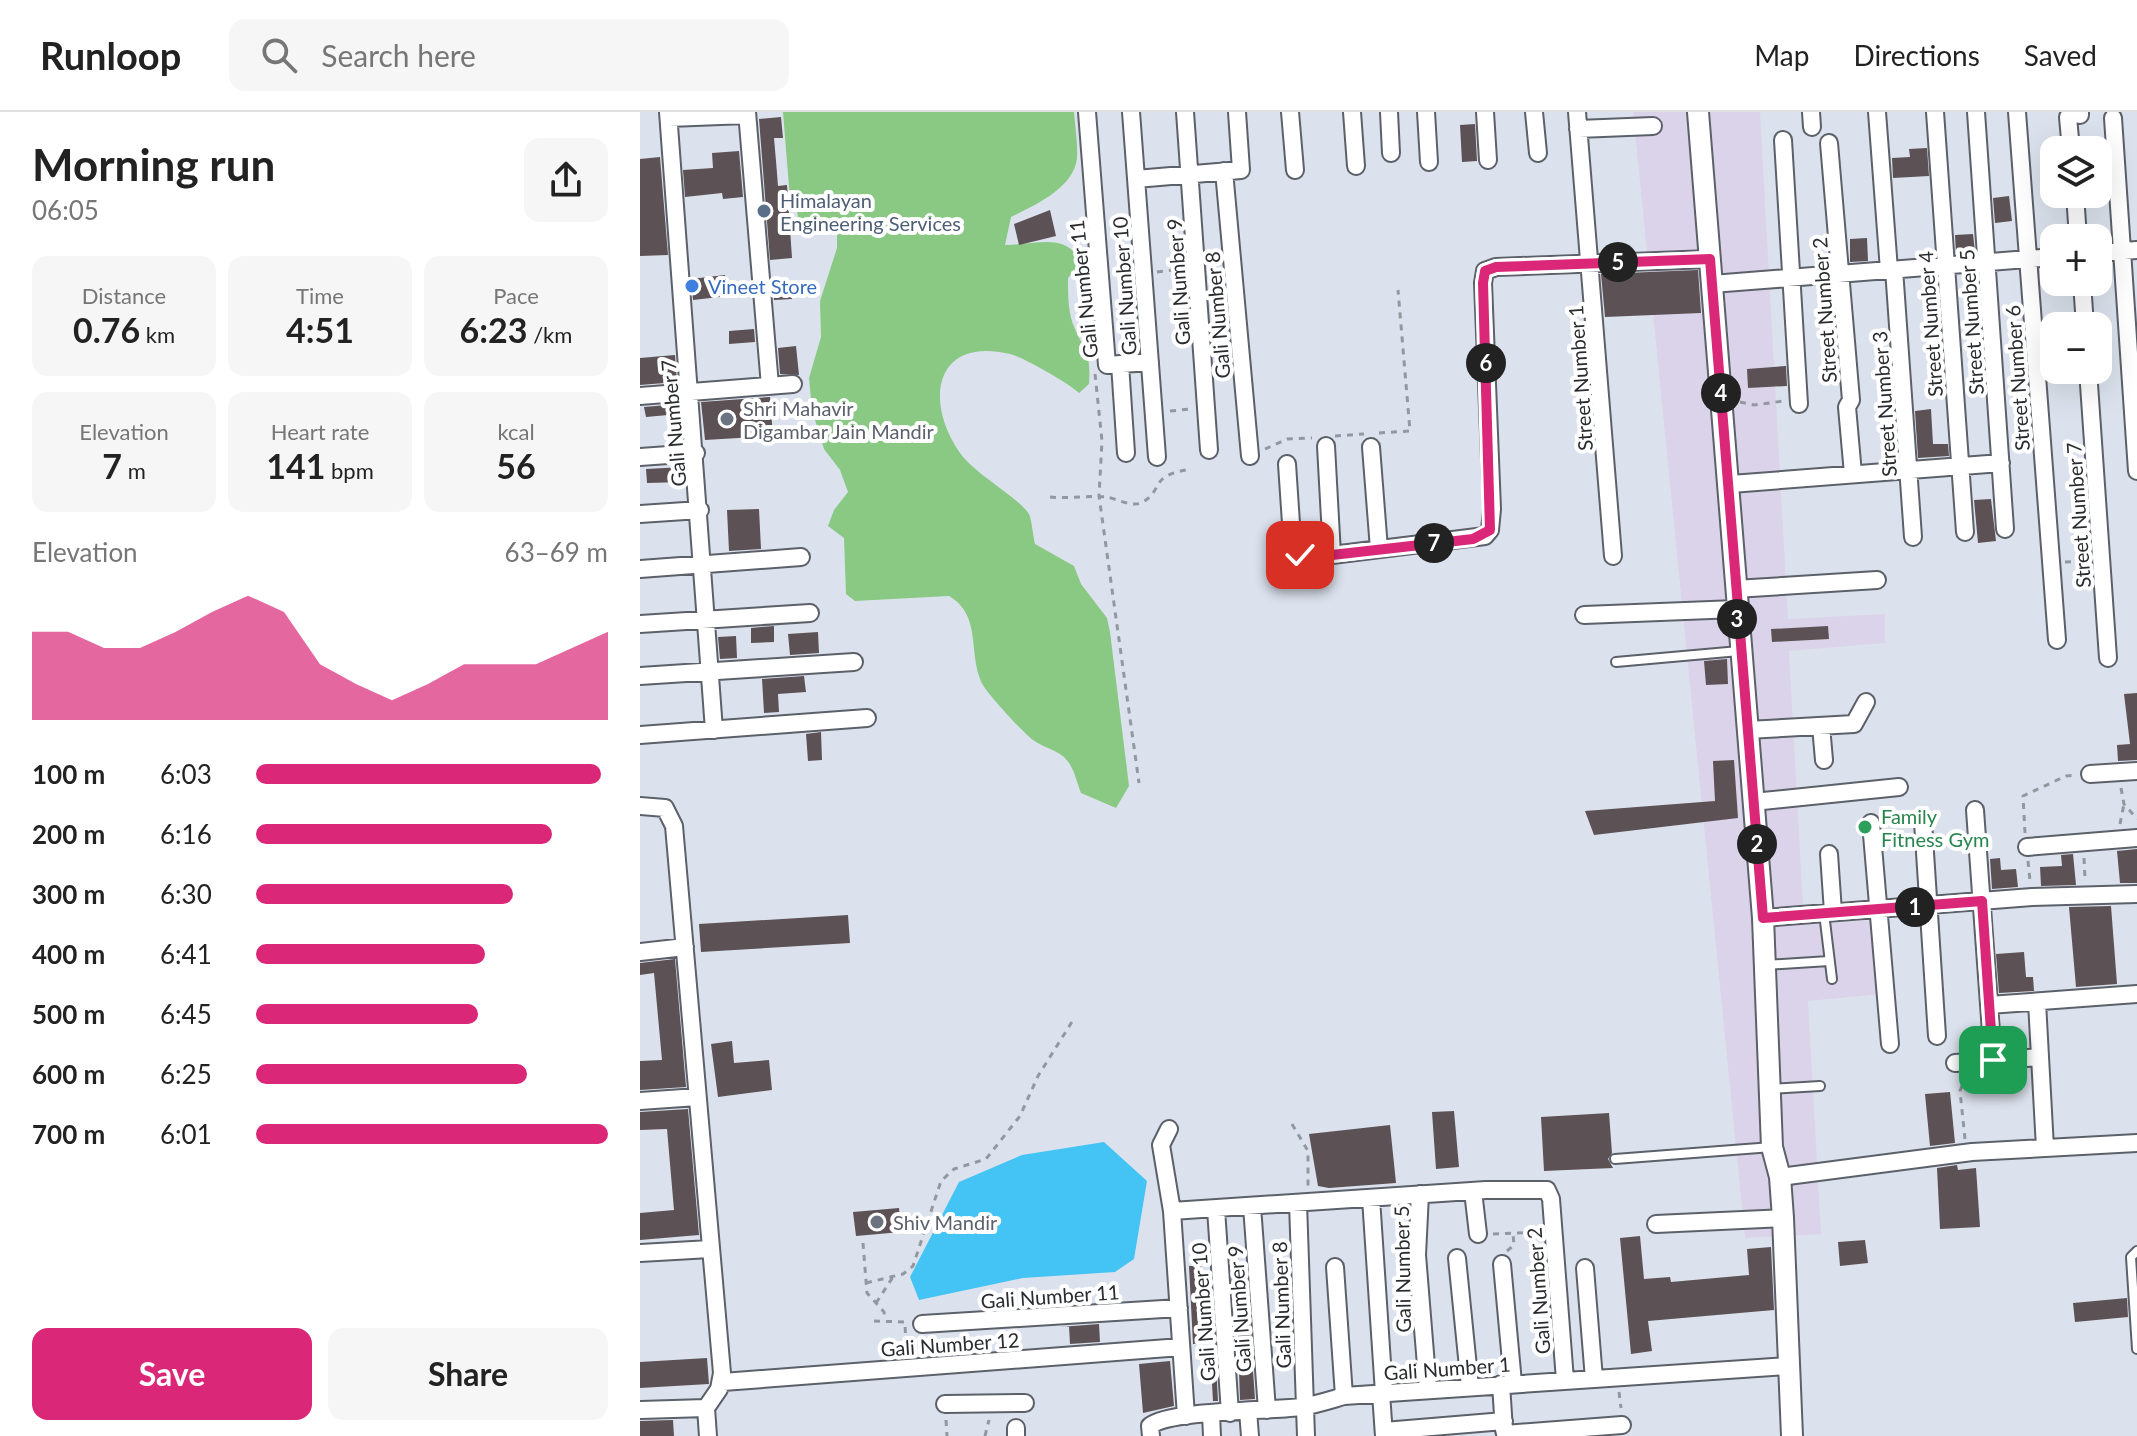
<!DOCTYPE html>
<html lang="en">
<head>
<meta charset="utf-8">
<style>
	body { margin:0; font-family:Lato,sans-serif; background:#f6f6f6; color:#222; height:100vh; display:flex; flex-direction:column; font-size:30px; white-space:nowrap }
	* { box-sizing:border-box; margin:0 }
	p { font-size:26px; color:#767676 }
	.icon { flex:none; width:44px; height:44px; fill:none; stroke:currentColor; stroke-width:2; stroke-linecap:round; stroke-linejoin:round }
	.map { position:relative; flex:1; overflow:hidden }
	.side { display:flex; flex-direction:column; background:#fff; width:640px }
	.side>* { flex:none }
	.fabs { position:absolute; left:1400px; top:24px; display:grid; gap:16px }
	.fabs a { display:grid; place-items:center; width:72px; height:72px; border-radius:16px; background:#fff; box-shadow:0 8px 32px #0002; font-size:40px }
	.pin { position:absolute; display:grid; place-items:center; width:68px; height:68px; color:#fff; margin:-34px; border-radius:16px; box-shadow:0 4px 12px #0006 }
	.km { position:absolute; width:40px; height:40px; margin:-20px; border-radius:50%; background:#222; color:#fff; font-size:22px; line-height:40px; text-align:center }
	.round { display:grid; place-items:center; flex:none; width:84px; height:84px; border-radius:16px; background:#f6f6f6 }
	.head { display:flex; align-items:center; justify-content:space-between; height:136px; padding:0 32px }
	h1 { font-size:44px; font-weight:700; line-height:60px }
	.stats { display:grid; grid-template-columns:repeat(3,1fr); gap:12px; height:136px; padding:8px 32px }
	.stats div { display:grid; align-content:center; border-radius:16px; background:#f6f6f6; text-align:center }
	.stats b { font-size:34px; font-weight:700 }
	.stats small { font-size:22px; font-weight:400 }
	.stats p { font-size:22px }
	.chart { height:224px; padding:16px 32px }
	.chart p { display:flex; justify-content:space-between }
	.chart svg { width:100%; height:144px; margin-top:8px; fill:#db2777; opacity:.7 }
	.cta { display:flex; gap:16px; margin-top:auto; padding:16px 32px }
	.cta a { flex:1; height:92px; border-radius:16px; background:#db2777; color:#fff; font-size:32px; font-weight:700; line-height:92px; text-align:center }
	.cta a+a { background:#f6f6f6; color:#222 }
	ul { padding:0 32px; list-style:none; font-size:26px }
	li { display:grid; grid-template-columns:128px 96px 1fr; align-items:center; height:60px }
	li i { height:20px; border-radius:10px; background:#db2777 }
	header { display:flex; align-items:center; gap:48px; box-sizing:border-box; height:112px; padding:0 40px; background:#fff; border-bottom:2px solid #e0e0e0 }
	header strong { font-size:38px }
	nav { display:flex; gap:44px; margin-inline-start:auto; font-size:28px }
	.search { width:560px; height:72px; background:#f6f6f6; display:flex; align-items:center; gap:20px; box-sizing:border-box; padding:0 28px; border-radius:16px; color:#767676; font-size:30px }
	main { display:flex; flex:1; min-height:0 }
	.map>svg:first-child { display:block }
	.commercial { fill:#dbd3e9 }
	.green { fill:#89c984 }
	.water { fill:#44c3f5 }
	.building { fill:#5c5155 }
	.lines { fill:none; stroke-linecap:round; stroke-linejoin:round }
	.service-casing { stroke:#5b6069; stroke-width:12 }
	.minor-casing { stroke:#5b6069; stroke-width:20 }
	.tertiary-casing { stroke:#5b6069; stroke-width:24 }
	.path { stroke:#9398a0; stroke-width:3; stroke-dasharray:6 6; stroke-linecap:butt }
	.service { stroke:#fff; stroke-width:8 }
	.minor { stroke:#fff; stroke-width:16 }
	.tertiary { stroke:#fff; stroke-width:20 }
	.route-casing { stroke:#fff; stroke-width:16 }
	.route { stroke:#db2777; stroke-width:10 }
	.service-dot { fill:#5c6f8a; stroke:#fff; stroke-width:3 }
	.shop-dot { fill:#3f7fe0; stroke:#fff; stroke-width:3 }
	.worship-dot { fill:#6b7280; stroke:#fff; stroke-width:3 }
	.leisure-dot { fill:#2e9e5b; stroke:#fff; stroke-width:3 }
	.labels { text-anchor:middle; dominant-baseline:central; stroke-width:8; stroke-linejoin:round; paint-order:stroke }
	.service-label { font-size:20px; fill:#4e5e75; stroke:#fff; text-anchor:start }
	.street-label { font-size:20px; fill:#292b2f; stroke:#fff }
	.shop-label { font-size:20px; fill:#366cbe; stroke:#fff; text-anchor:start }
	.worship-label { font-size:20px; fill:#5b616d; stroke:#fff; text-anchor:start }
	.leisure-label { font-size:20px; fill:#27864d; stroke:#fff; text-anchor:start }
</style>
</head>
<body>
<header>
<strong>Runloop</strong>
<div class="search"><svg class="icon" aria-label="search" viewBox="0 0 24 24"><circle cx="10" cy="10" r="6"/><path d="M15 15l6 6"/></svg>Search here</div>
<nav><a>Map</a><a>Directions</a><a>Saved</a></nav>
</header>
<main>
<section class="side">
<div class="head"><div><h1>Morning run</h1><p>06:05</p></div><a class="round"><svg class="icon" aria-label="share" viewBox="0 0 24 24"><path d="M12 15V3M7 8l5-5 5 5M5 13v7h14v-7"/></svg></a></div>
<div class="stats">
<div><p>Distance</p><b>0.76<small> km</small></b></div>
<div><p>Time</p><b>4:51</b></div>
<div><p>Pace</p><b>6:23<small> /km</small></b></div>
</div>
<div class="stats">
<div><p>Elevation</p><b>7<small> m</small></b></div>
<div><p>Heart rate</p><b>141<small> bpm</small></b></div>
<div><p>kcal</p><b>56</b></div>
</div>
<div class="chart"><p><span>Elevation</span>63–69 m</p>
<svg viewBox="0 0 160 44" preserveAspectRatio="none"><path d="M0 44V17L10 17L20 22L30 22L40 17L50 11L60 6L70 11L80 27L90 33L100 38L110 33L120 27L130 27L140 27L150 22L160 17V44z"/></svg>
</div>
<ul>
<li><b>100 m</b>6:03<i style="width:98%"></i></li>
<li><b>200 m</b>6:16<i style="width:84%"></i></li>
<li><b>300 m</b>6:30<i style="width:73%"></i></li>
<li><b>400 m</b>6:41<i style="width:65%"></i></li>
<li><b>500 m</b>6:45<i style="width:63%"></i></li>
<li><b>600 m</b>6:25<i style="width:77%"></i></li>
<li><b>700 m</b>6:01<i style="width:100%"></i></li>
</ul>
<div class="cta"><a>Save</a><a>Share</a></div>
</section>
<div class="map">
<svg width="1497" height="1324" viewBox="0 0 1497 1324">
	<rect width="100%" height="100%" fill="#dce2ed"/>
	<path class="commercial" d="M993 0H1120L1148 507 1245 502V531L1149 539 1164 813 1236 808 1242 882 1168 889 1181 1122 1105 1126Z"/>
	<path class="green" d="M143 0H434C435 15 438 31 437 46 434 76 395 93 371 105L365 133C398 133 430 117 445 158L436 157 428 166C428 184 428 202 435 217 446 241 451 242 449 272L439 281C430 272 383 245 370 242 294 224 284 290 320 341 336 363 378 385 389 402 392 409 393 424 395 432L434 454 441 472 467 506 470 520 489 674 476 696 441 681C437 671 435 660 429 651 421 638 405 637 393 628 385 623 347 581 343 573 327 543 343 504 309 484L215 489 206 482 204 426 188 414 194 398 208 380 200 358 184 337 172 298 169 266 181 225 180 189 197 136V121L190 115 166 122 159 113 156 92 150 87Z"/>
	<path class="water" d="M464 1030 507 1069 494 1147 475 1160 383 1166 279 1188 270 1165 319 1070 382 1043Z"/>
	<path class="building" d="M141 5 143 26H134L136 49 138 74 147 73 152 146 130 148 119 7Z
		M835 12 837 49 822 50 820 13Z
		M1287 36 1289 64 1253 66 1252 46 1270 45 1269 37Z
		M99 39 103 85 83 87 82 81 45 85 43 58 73 56 72 41Z
		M20 45 28 143 0 144V47Z
		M1369 84 1372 109 1355 111 1353 86Z
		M410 98 416 124 379 133 374 112Z
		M1333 122 1335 140 1316 142 1315 123Z
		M1227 126 1228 149 1210 150V127Z
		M1058 158 1061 201 965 205 961 162Z
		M85 163 88 184 53 188 51 167Z
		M151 169 152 187 134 188 132 171Z
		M114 217 115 230 89 232V219Z
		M156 234 159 263 140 262 138 236Z
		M35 243 37 270 0 273V246Z
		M1146 254 1147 274 1108 276 1107 257Z
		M130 285 133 324 65 328 61 290Z
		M39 292 40 308 29 309 28 303 6 305 4 295Z
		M1291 297 1293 332H1308L1309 344 1278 346 1275 299Z
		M43 355 44 370 7 371 6 357Z
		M1351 387 1356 429 1338 431 1334 388Z
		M119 397 121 437 89 439 87 398Z
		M134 514V530L111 531V516Z
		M1188 514 1189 527 1132 530 1131 517Z
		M178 520 179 541 150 543 148 522Z
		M96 524 97 546 80 547 78 525Z
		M1087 547 1088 572 1066 573 1064 549Z
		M164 564 166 580 138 582 139 600 124 601 122 567Z
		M1497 581V648L1478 649 1477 633 1490 632 1484 582Z
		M181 620 182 648 168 649 166 622Z
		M1094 648 1098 706 954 723 945 699 1075 689 1073 649Z
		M1497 737V771H1480L1477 739Z
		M1433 742 1436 773 1401 774 1400 755 1422 754 1421 743Z
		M1360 746 1361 758 1376 757 1378 775 1352 777 1350 747Z
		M1471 794 1477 872 1436 875 1429 795Z
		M208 803 210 831 61 840 59 812Z
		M1384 840 1386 865H1393L1394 879 1359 881 1356 842Z
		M35 847 46 975 0 978V949L22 948 14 861 0 863V851Z
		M92 929 94 951 129 948 132 978 78 985 71 932Z
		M1310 980 1315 1031 1290 1034 1285 982Z
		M48 997 59 1123 0 1128V1101L34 1098 27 1017 0 1018V1000Z
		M814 999 819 1055 796 1057 792 1000Z
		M969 1001 972 1041 968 1047 973 1056 904 1059 901 1005Z
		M750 1013 756 1071 689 1076 678 1074 669 1022Z
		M1317 1053 1318 1058 1336 1056 1340 1115 1300 1117 1297 1056Z
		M259 1096 261 1120 216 1124 213 1100Z
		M1000 1124 1004 1167 1030 1165 1031 1170 1109 1163 1107 1137 1131 1135 1134 1198 1008 1209 1012 1239 991 1242 980 1126Z
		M1225 1128 1228 1151 1200 1154 1198 1130Z
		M598 1139 599 1175H607L615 1287 600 1288 596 1176H592L590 1140Z
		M549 1154H561L564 1231 553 1232Z
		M1487 1186 1488 1205 1435 1210 1433 1191Z
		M459 1212 460 1230 430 1232 429 1214 420 1215Z
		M575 1236 578 1289H573L571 1254 564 1255 563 1237Z
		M67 1246 69 1272 0 1276V1250Z
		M530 1249 534 1294 503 1301 499 1252Z
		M33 1308 34 1324H0V1309Z"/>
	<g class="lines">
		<defs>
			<path id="service" d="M976 550 1099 539
				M1184 801 1192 867
				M1126 853 1189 849
				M1131 977 1180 974
				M975 1047 1132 1035
				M1497 1139 1491 1145 1497 1237"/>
			<path id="minor" d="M28 0 74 618
				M107 0 130 274
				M447 0 467 253 510 250
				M491 0 517 345
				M545 0 569 338
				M650 0 655 58
				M712 0 716 54
				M749 0 751 41
				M786 0 789 50
				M845 0 848 48
				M894 0 898 41
				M937 0 973 444
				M1171 0 1172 15
				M1237 0 1249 158
				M1295 0 1325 420
				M1336 0 1365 417
				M1377 0 1417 528
				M1440 0V3
				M1428 5 1431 38
				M29 6 107 3
				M1473 6 1497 359
				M938 17 1013 14
				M1143 28 1159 292
				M1189 31 1211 288 1207 295 1213 362
				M584 59 610 344
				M496 67 601 58 597 0
				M1435 82 1438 126
				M1458 141 1497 138
				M1254 157 1273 425
				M1442 170 1445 214
				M1072 172 1414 145
				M480 252 486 341
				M1448 258 1468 546
				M0 284 153 272
				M686 334 692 443
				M731 335 739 437
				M0 345 56 341
				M647 352 652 426 660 443H692L845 424 850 418 852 397 843 171 845 159 856 155 1070 147
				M1091 372 1361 351
				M0 402 60 398
				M0 457 161 445
				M1095 477 1237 468
				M944 503 1096 497
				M0 512 170 501
				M0 564 214 550
				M1181 614 1184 648
				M1107 618 1214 612 1226 590
				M0 623 227 606
				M1450 662 1497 659
				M1113 690 1259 675
				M0 694 25 696 34 714 82 1261 79 1277 66 1296
				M1335 698 1353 948
				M1283 710 1297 924
				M1231 711 1250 932
				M1387 735 1497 726
				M1189 742 1193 800
				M1123 806 1392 785 1497 782
				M0 840 45 835
				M1397 890 1405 1036
				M1349 893 1497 882
				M1315 951 1400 945
				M0 989 57 985
				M529 1017 521 1033 532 1099 546 1304
				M1140 1065 1332 1040 1497 1031
				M833 1079 838 1122
				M780 1082 777 1143 788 1278
				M731 1086 744 1281
				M658 1091 666 1324
				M612 1094 627 1298
				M576 1097 590 1301
				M532 1099 846 1078H907L911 1087 925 1268
				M1016 1112 1143 1106
				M0 1141 70 1137
				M817 1146 830 1275
				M862 1152 873 1271
				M695 1155 704 1284
				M945 1156 954 1267
				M282 1212 539 1196
				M83 1270 541 1235
				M861 1272 864 1318
				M741 1281 744 1324
				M305 1292 385 1291
				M0 1298 66 1296 68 1324
				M608 1299 610 1324
				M571 1302 572 1324
				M376 1316V1324
				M744 1319 864 1309
				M865 1322 982 1313
				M511 1324 510 1314C529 1298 630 1299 661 1295 675 1293 690 1288 704 1284L1147 1254"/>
			<path id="tertiary" d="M1058 0 1123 806 1132 1035 1140 1065 1143 1106 1152 1324"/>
		</defs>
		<use href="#service" class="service-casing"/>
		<use href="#minor" class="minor-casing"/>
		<use href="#tertiary" class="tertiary-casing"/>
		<path class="path" d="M517 160 542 157
			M455 262 462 329 459 384 499 671
			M1100 290 1114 293 1144 289
			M530 299 550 297
			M739 321 770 319 758 178
			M695 324 724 322
			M625 337 647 327 672 326
			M410 385C429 387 450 383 467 385 477 387 493 396 503 390 524 377 509 365 546 358
			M1425 450 1446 449
			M1481 676 1484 692 1497 707
			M1480 712 1484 692
			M1385 721 1383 684 1426 664 1437 663
			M1444 746 1445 767
			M1388 749 1390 769
			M652 1012 668 1039V1075
			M1325 1027 1320 979 1326 964
			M853 1122 898 1120
			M223 1131 227 1181 244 1200 245 1208
			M867 1139 874 1133 873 1122
			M226 1171 263 1162 273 1154 301 1069 314 1057 346 1047 380 1004 398 964 435 905
			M236 1191 253 1165
			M234 1209 265 1210 266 1240
			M979 1280 981 1296
			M306 1308 307 1324
			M345 1324 349 1308"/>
		<use href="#service" class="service"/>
		<use href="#minor" class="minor"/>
		<use href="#tertiary" class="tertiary"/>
	</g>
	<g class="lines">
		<defs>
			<path id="route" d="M660 443H692L833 427 850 418 843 171 845 159 856 155 1070 147 1123 806 1342 789 1353 948"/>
		</defs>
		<use href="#route" class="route-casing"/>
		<use href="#route" class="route"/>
	</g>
	<circle class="service-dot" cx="124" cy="99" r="8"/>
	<circle class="shop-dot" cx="52" cy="174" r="8"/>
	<g class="worship-dot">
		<circle cx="87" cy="307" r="8"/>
		<circle cx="237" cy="1110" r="8"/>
	</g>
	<circle class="leisure-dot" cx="1225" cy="715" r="8"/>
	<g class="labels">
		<g class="service-label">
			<text x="140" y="88">Himalayan<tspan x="140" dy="23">Engineering Services</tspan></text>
		</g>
		<g class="street-label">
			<text transform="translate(538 170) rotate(-94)">Gali Number 9</text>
			<text transform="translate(484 174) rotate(-94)">Gali Number 10</text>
			<text transform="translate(443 177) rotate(-96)">Gali Number 11</text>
			<text transform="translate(1184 198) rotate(-94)">Street Number 2</text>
			<text transform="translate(577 203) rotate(-95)">Gali Number 8</text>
			<text transform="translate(1331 210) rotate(-94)">Street Number 5</text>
			<text transform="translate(1290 212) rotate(-94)">Street Number 4</text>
			<text transform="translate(940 266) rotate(-94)">Street Number 1</text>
			<text transform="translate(1377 266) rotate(-94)">Street Number 6</text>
			<text transform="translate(1244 292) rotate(-94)">Street Number 3</text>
			<text transform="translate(33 311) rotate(-95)">Gali Number 7</text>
			<text transform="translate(1438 403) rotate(-94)">Street Number 7</text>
			<text transform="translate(762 1157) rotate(-91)">Gali Number 5</text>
			<text transform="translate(898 1179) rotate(-94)">Gali Number 2</text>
			<text transform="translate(410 1184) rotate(-4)">Gali Number 11</text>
			<text transform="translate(641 1193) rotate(-92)">Gali Number 8</text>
			<text transform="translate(599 1197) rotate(-94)">Gali Number 9</text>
			<text transform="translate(563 1200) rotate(-94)">Gali Number 10</text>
			<text transform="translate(310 1232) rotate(-4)">Gali Number 12</text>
			<text transform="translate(807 1256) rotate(-4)">Gali Number 1</text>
		</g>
		<g class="shop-label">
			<text x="68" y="174">Vineet Store</text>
		</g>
		<g class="worship-label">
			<text x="103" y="296">Shri Mahavir<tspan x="103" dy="23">Digambar Jain Mandir</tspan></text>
			<text x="253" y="1110">Shiv Mandir</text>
		</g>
		<g class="leisure-label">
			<text x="1241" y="704">Family<tspan x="1241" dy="23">Fitness Gym</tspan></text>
		</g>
	</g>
</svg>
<div class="fabs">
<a><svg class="icon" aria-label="layers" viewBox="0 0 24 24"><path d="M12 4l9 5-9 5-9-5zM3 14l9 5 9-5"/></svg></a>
<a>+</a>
<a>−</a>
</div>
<div class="pin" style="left:1353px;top:948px;background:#1e9e55"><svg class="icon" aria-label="arrive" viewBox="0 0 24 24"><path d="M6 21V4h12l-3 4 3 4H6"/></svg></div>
<div class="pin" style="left:660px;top:443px;background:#d93025"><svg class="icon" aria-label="check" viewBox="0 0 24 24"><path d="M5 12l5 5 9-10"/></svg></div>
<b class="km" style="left:1275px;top:795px">1</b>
<b class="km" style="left:1117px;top:732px">2</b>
<b class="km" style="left:1097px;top:507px">3</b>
<b class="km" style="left:1081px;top:281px">4</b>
<b class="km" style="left:978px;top:150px">5</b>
<b class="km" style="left:846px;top:251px">6</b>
<b class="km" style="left:794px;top:431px">7</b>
</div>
</main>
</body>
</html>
